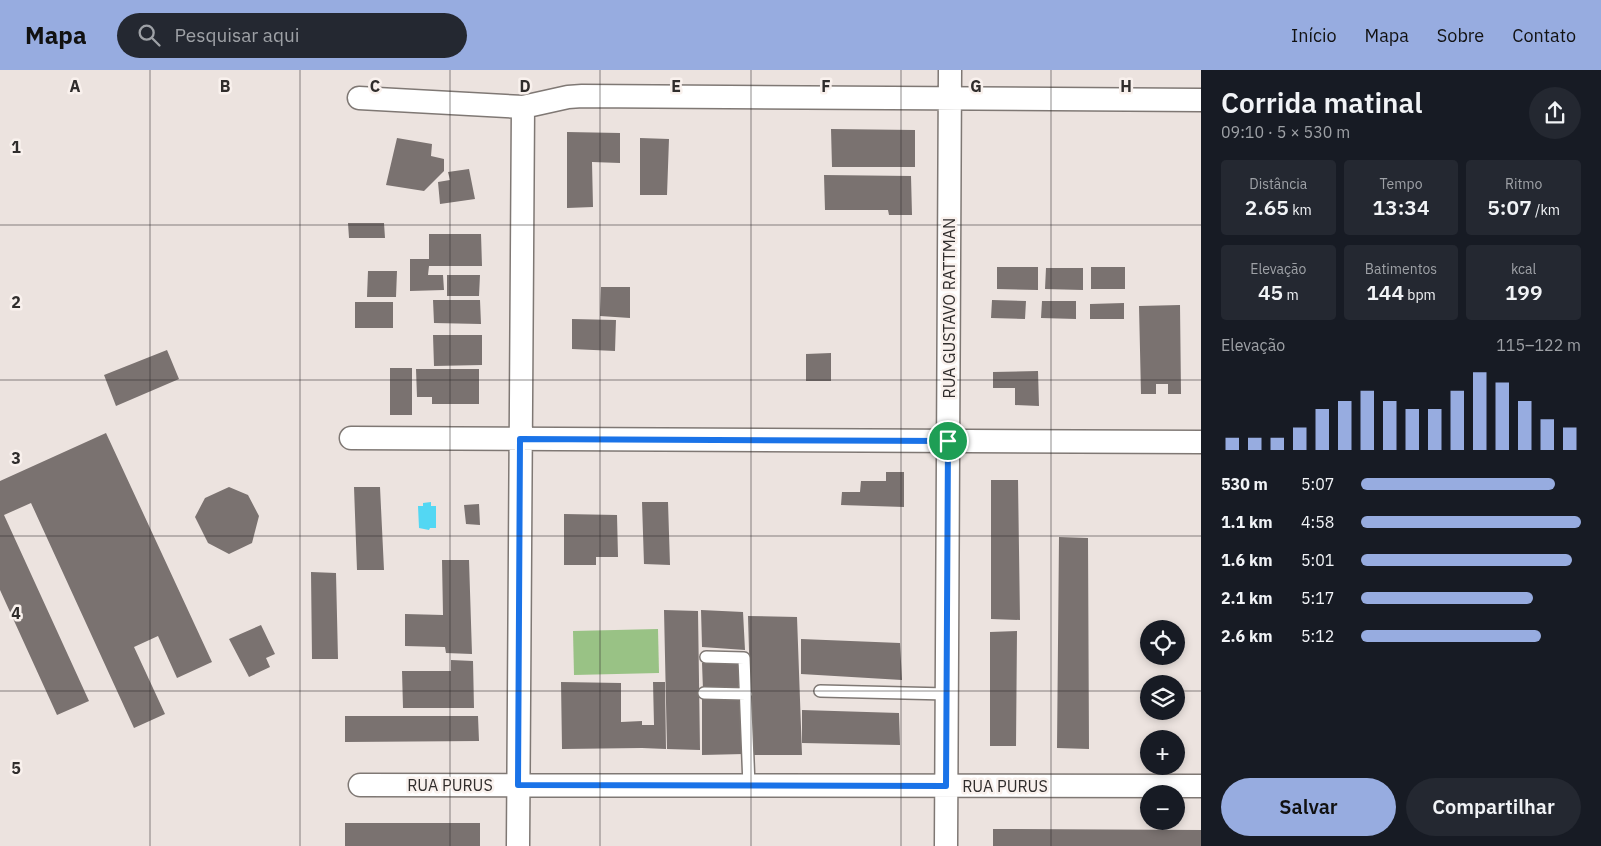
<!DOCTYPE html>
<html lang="pt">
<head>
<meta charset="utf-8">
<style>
	body { margin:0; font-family:"IBM Plex Sans",sans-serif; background:#242831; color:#f1f3f6; height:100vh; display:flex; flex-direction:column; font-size:19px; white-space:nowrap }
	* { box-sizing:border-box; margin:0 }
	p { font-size:16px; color:#9ea1a6 }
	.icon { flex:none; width:28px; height:28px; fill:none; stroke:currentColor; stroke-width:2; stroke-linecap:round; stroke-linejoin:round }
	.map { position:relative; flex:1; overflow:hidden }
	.side { display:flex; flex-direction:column; background:#171b24; width:400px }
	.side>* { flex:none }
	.tools { position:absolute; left:1140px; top:550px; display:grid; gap:10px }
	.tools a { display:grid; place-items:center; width:45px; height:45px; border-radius:50%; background:#171b24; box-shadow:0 2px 8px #0003; font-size:25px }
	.pin { position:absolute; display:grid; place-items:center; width:42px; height:42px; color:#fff; margin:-21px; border:2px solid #fff; border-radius:50%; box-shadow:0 1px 5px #0007 }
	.round { display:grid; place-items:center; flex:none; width:52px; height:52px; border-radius:26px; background:#242831 }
	.headline { display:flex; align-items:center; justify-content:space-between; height:85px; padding:0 20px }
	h1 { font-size:28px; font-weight:600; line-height:38px }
	.stats { display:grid; grid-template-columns:repeat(3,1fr); gap:8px; height:85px; padding:5px 20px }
	.stats div { display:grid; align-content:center; border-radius:5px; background:#242831; text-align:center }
	.stats b { font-size:21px; font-weight:600 }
	.stats small { font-size:14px; font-weight:400 }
	.stats p { font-size:14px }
	.chart { height:140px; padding:10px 20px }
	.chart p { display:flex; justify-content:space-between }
	.chart svg { width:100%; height:90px; margin-top:5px; stroke:#97ace0; stroke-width:6 }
	.primary-button { display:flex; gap:10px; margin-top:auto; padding:10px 20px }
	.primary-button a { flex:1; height:58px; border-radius:30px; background:#97ace0; color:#111; font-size:20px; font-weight:600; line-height:58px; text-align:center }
	.primary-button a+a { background:#242831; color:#f1f3f6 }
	ul { padding:0 20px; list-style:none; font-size:16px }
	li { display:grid; grid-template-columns:80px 60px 1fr; align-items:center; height:38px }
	li i { height:12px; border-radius:6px; background:#97ace0 }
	header { display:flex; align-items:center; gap:30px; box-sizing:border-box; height:70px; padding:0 25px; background:#97ace0; color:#111 }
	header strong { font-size:24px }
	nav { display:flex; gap:28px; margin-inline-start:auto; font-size:18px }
	.search { width:350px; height:45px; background:#242831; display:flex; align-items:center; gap:12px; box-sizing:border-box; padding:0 18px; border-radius:28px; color:#9ea1a6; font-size:19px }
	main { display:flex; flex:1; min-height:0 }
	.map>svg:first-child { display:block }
	.green { fill:#99c285 }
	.water { fill:#53d7f3 }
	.building { fill:#7a7270 }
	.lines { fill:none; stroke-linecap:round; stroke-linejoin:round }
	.service-casing { stroke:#7f7874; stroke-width:14 }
	.minor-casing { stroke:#7f7874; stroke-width:25 }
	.service { stroke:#fff; stroke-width:11 }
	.minor { stroke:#fff; stroke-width:22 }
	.route-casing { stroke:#fff; stroke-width:10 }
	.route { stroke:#1a73e8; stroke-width:6 }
	.grid { fill:none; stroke:#302d2c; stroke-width:1; stroke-opacity:0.55 }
	.labels { text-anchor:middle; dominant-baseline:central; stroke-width:5; stroke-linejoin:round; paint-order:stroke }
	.street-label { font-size:16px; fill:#302d2c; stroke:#f9f1ed }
	.grid-label { font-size:16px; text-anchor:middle; font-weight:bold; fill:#302d2c; stroke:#f9f1ed; stroke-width:5; stroke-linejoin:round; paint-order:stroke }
</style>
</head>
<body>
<header>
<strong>Mapa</strong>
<div class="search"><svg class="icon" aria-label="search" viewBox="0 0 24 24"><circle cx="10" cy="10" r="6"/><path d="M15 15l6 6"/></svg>Pesquisar aqui</div>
<nav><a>Início</a><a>Mapa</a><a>Sobre</a><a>Contato</a></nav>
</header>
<main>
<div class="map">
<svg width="1201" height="776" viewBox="0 0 1201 776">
	<rect width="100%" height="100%" fill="#ece3df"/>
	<path class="green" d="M658 559 659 603 574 605 573 561Z"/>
	<path class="water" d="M431 432V436H436V458H430L429 460 419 458 418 436H423V433Z"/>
	<path class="building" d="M831 59 915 60V97H832Z
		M567 62 620 63V93L592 92 593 137 567 138Z
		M397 68 432 74 431 86 444 89V101L424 121 386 115Z
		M640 68 669 69 667 125H640Z
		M469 99 475 129 440 134 438 112 450 110 448 102Z
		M824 105 911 106 912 145H889L888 140H825Z
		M348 153H384L385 168H349Z
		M429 164H481L482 196H429L428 205H443L444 220 410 221V189H429Z
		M997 197H1038V220L997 219Z
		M1091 197H1125V219H1091Z
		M1046 198H1083V220L1045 219Z
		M368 201H397L396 227H367Z
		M447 205H480L479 226H447Z
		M601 217H630V248L600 246Z
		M433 230H480L481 254 434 253Z
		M992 230 1026 231 1025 249 991 248Z
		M1042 231H1076V249L1041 248Z
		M355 232H393V258H355Z
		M1124 233V249H1090V234Z
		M1180 235 1181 324H1168V314H1156V324H1141L1139 236Z
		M572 249 616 250 615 281 572 279Z
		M433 265H482V295L434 296Z
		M167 280 179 309 116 336 104 305Z
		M831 283V311H806V284Z
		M390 298H412V345H390Z
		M416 299H479V334H432V327H417Z
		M1038 301 1039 336 1015 335V318H993V302Z
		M106 363 212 592 177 608 158 566 134 577 165 644 134 658 31 433 4 445 89 631 57 645 0 520V411Z
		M886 402H904V437L841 435 842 422H860L861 411H886Z
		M991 410H1018L1020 550 991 549Z
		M229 417 248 425 259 446 252 473 229 484 208 473 195 447 205 428Z
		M354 417H380L384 500H357Z
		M642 432H668L670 495 644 494Z
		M479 434 480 455 466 454 464 435Z
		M564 444 617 445 618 487H596V495H564Z
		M1059 467 1088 468 1089 679 1057 678Z
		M442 490H469L472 584 446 583 445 577 405 576V544L443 545Z
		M311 502 336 503 338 589H312Z
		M664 540 698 541 700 680 667 679Z
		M701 540 743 542 745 580 702 577Z
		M748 546 797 547 802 685H752Z
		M261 555 275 584 266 588 270 597 249 607 229 569Z
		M1017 561 1016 676H990V562Z
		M801 569 900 573 902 610 801 604Z
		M451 590 473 591 474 638H403L402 601H451Z
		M702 593H738V620H703Z
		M561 612 621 613V652L642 651V655H654L653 612H665L666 679 642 678 562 679Z
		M702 627 742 628 744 684 702 685Z
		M802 640 899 643 900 675 802 673Z
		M345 646H478L479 671 345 672Z
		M345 753H480V776H345Z
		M993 759 1201 760V776H993Z"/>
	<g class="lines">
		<defs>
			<path id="service" d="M706 587 744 588 749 716
				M820 621 947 624
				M704 623 746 624"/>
			<path id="minor" d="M359 28 523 37 568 27 582 26 1201 30
				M351 368 1201 372
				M360 715 1201 716
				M518 776 523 37
				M946 776 950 0"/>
		</defs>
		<use href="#service" class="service-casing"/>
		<use href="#minor" class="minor-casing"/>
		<use href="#service" class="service"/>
		<use href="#minor" class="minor"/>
	</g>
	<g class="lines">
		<defs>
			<path id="route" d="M520 369 948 371 946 716 518 715Z"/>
		</defs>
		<use href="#route" class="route-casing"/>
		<use href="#route" class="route"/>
	</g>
	<path class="grid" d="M150 0V776M300 0V776M450 0V776M600 0V776M751 0V776M901 0V776M1051 0V776M0 155H1201M0 310H1201M0 466H1201M0 621H1149M1176 621H1201"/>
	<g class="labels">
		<g class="street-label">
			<text transform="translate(949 238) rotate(-90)">RUA GUSTAVO RATTMAN</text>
			<text x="450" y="715">RUA PURUS</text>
			<text x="1005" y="716">RUA PURUS</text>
		</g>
	</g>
	<g class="grid-label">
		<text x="75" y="22">A</text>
		<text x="225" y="22">B</text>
		<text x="375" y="22">C</text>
		<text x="525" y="22">D</text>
		<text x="676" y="22">E</text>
		<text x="826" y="22">F</text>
		<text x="976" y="22">G</text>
		<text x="1126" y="22">H</text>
		<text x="16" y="83">1</text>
		<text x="16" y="238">2</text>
		<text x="16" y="394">3</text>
		<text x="16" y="549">4</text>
		<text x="16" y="704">5</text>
	</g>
</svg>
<div class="tools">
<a><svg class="icon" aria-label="locate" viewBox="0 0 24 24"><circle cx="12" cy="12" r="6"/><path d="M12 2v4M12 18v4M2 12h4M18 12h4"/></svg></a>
<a><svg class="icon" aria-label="layers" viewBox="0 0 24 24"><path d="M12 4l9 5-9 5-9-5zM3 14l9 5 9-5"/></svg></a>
<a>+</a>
<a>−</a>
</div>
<div class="pin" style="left:948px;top:371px;background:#1e9e55"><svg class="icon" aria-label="arrive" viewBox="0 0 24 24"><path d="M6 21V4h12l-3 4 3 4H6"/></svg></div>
</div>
<section class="side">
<div class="headline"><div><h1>Corrida matinal</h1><p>09:10 · 5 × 530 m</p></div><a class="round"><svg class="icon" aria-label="share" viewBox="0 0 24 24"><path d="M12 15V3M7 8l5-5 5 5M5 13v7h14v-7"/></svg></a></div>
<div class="stats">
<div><p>Distância</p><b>2.65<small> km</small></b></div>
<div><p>Tempo</p><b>13:34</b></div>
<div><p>Ritmo</p><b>5:07<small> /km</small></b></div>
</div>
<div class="stats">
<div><p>Elevação</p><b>45<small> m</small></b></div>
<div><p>Batimentos</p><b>144<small> bpm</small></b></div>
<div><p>kcal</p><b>199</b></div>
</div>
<div class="chart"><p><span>Elevação</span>115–122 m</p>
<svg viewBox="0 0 160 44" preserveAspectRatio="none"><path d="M5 44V38M15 44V38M25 44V38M35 44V33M45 44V24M55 44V20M65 44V15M75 44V20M85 44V24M95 44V24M105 44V15M115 44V6M125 44V11M135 44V20M145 44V29M155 44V33"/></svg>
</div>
<ul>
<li><b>530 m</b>5:07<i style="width:88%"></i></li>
<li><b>1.1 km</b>4:58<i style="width:100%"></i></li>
<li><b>1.6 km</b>5:01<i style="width:96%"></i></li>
<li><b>2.1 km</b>5:17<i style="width:78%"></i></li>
<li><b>2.6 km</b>5:12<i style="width:82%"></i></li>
</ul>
<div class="primary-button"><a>Salvar</a><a>Compartilhar</a></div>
</section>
</main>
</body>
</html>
